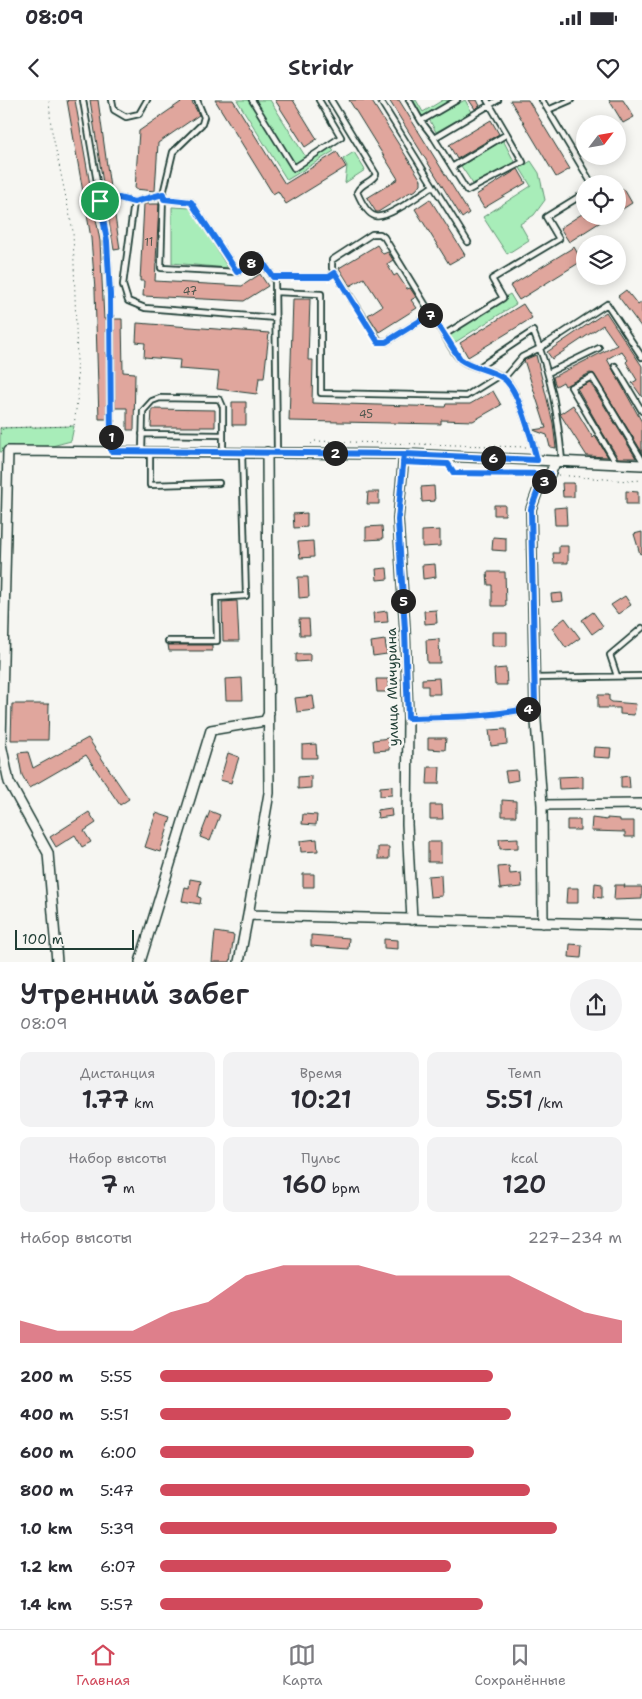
<!DOCTYPE html>
<html lang="ru">
<head>
<meta charset="utf-8">
<style>
	body { margin:0; font-family:"Shantell Sans",sans-serif; background:#f2f2f3; color:#2b2b33; height:100vh; display:flex; flex-direction:column; font-size:19px; white-space:nowrap }
	* { box-sizing:border-box; margin:0 }
	p { font-size:16px; color:#7c7c81 }
	.icon { flex:none; width:28px; height:28px; fill:none; stroke:currentColor; stroke-width:2; stroke-linecap:round; stroke-linejoin:round }
	.map { position:relative; height:862px; overflow:hidden }
	.details { display:flex; flex-direction:column; background:#fff; flex:1 }
	.details>* { flex:none }
	.needle { width:32px; rotate:59deg }
	.tools { position:absolute; left:576px; top:15px; display:grid; gap:10px }
	.tools a { display:grid; place-items:center; width:50px; height:50px; border-radius:50%; background:#fff; box-shadow:0 2px 12px #0003; font-size:25px }
	.scale { position:absolute; left:15px; bottom:12px; width:119px; box-sizing:border-box; padding-left:5px; border:2px solid #1f3d34; border-top:0; font-size:14px; line-height:18px; white-space:nowrap; color:#1f3d34; -webkit-text-stroke:4px #f6f6f2; paint-order:stroke }
	.pin { position:absolute; display:grid; place-items:center; width:42px; height:42px; color:#fff; margin:-21px; border:2px solid #fff; border-radius:50%; box-shadow:0 1px 5px #0007 }
	.km { position:absolute; width:25px; height:25px; margin:-12px; border-radius:50%; background:#222; color:#fff; font-size:14px; line-height:25px; text-align:center }
	.round { display:grid; place-items:center; flex:none; width:52px; height:52px; border-radius:26px; background:#f2f2f3 }
	.overview { display:flex; align-items:center; justify-content:space-between; height:85px; padding:0 20px }
	h1 { font-size:28px; font-weight:600; line-height:38px }
	.stats { display:grid; grid-template-columns:repeat(3,1fr); gap:8px; height:85px; padding:5px 20px }
	.stats div { display:grid; align-content:center; border-radius:10px; background:#f2f2f3; text-align:center }
	.stats b { font-size:25px; font-weight:600 }
	.stats small { font-size:14px; font-weight:400 }
	.stats p { font-size:14px }
	.chart { height:140px; padding:10px 20px }
	.chart p { display:flex; justify-content:space-between }
	.chart svg { width:100%; height:90px; margin-top:5px; fill:#d1495b; opacity:.7 }
	ul { padding:0 20px; list-style:none; font-size:16px }
	li { display:grid; grid-template-columns:80px 60px 1fr; align-items:center; height:38px }
	li i { height:12px; border-radius:6px; background:#d1495b }
	.status { display:flex; justify-content:space-between; align-items:center; height:35px; padding:0 25px; background:#fff; direction:ltr }
	.status svg { height:14px; fill:currentColor }
	header { display:flex; justify-content:space-between; align-items:center; height:65px; padding:0 20px; background:#fff; font-size:22px; font-weight:600 }
	.tabs { display:flex; justify-content:space-around; align-items:center; height:70px; border-top:1px solid #e1e1e2; background:#fff; font-size:14px; color:#7c7c81 }
	.tabs a { display:grid; justify-items:center; gap:2px }
	.tabs .on { color:#d1495b }
	.map>svg:first-child { display:block }
	.green { fill:#a8edb9; stroke:#649576 }
	.building { fill:#e0a69d; stroke:#1f3d34 }
	.lines { fill:none; stroke-linecap:round; stroke-linejoin:round }
	.lane-casing { stroke:#1f3d34; stroke-width:8 }
	.street-casing { stroke:#1f3d34; stroke-width:12 }
	.path { stroke:#1f3d34; stroke-width:1; stroke-dasharray:1 4; stroke-linecap:butt }
	.lane { stroke:#f6f6f2; stroke-width:4.5 }
	.street { stroke:#f6f6f2; stroke-width:9 }
	.route-casing { stroke:#fff; stroke-width:10 }
	.route { stroke:#1a73e8; stroke-width:6 }
	.labels { text-anchor:middle; dominant-baseline:central; stroke-width:5; stroke-linejoin:round; paint-order:stroke }
	.number-label { font-size:11px; fill:#4f574e }
	.street-label { font-size:14px; fill:#1f3d34; stroke:#f6f6f2 }
</style>
</head>
<body>
<div class="status"><b>08:09</b><svg viewBox="0 0 49 12"><path d="M0 12V9h3v3zM5 12V6h3v6zM10 12V3h3v9zM15 12V0h3v12zM26 1h20v11H26zM47 4h2v5h-2z"/></svg></div>
<header><svg class="icon" aria-label="back" viewBox="0 0 24 24"><path d="M15 5l-7 7 7 7"/></svg>Stridr<svg class="icon" aria-label="heart" viewBox="0 0 24 24"><path d="M12 20l-8-8c-3-5 5-10 8-4 3-6 11-1 8 4z"/></svg></header>
<div class="map">
<svg width="642" height="862" viewBox="0 0 642 862">
	<rect width="100%" height="100%" fill="#f6f6f2"/>
	<filter id="ink" filterUnits="userSpaceOnUse"><feTurbulence type="fractalNoise" baseFrequency=".02" numOctaves="2"/><feDisplacementMap in="SourceGraphic" scale="10" xChannelSelector="R" yChannelSelector="G"/><feConvolveMatrix kernelMatrix="1 2 1 2 8 2 1 2 1" color-interpolation-filters="sRGB"/></filter>
	<g filter="url(#ink)">
		<path class="green" d="M237 0H270L307 59 330 44 334 51 287 80Z
			M416 0 423 12 443 0H457L421 21 411 3Z
			M465 0 472 12 436 32 429 19Z
			M503 40 515 63 473 84 461 66Z
			M354 52 365 70 345 83 347 66 343 59Z
			M531 61 539 73 545 100 534 115 520 124 529 140 507 154 483 117 531 86 520 68Z
			M172 107 192 108 228 168 172 163Z
			M510 194 516 204 454 243 447 233Z
			M74 326 71 341 52 346 19 348 0 352V328Z"/>
		<path class="building" d="M67 0H75L100 141 104 219H106L107 319H99L95 190 91 138Z
			M90 0H98L111 95 105 96Z
			M184 0H191L199 15 158 43 155 91 135 89 139 31Z
			M215 0H233L285 84 337 52 346 67 286 104 278 91 273 94Z
			M275 0H293L317 39 305 47Z
			M349 0H371L421 80V84L416 90 413 92 412 91 378 112H376L367 98 398 79Z
			M389 0H399L469 113 462 118Z
			M469 0H477L480 6 475 9Z
			M510 0H528L570 69 556 77Z
			M609 0H623L634 17 623 23Z
			M491 20 499 34 457 59 449 45Z
			M518 69 526 83 484 108 476 95Z
			M624 89 632 103 618 112V92Z
			M430 99 465 155 449 164 415 109Z
			M113 103 120 149 114 150 106 106V104Z
			M144 104H159L155 181 242 186 260 174 268 186 244 201 143 196 144 181H140Z
			M585 112V116H610L569 142 560 128Z
			M377 145 383 154 388 152 393 160 387 164 394 176 397 174 407 189 410 188 416 197 411 200 417 208 379 232 368 215 382 206 364 178 350 186 339 168Z
			M574 147 582 161 519 200 510 186Z
			M626 190 638 205 642 202V228L618 196Z
			M293 199H310L308 260H313L312 303 445 307 446 304H470L493 291 501 305 473 321 441 320V324L289 321Z
			M523 204 532 218 468 257 460 243Z
			M606 212 642 266V297L632 283 637 280 626 262 628 260 621 251 607 259 642 322V352L594 274 590 273 565 286 563 282 556 286 554 281 553 277 617 245 603 225 552 259 547 252Z
			M114 219H122L123 272 135 273 134 330H127V308H115Z
			M137 223 269 233 264 278H259L257 294 217 289 219 272 179 269 180 260 144 257 145 243 136 242Z
			M536 255 553 323 556 348 550 347 547 335 533 330 546 328 524 260Z
			M590 282 636 358H618L601 330 577 288Z
			M232 302H246V325H232Z
			M573 305 593 338 595 336 608 357 587 356 560 314Z
			M152 309 215 310V327H151Z
			M562 383H574V397H563Z
			M434 386 435 401 422 402 421 387Z
			M626 391 638 392V404H626Z
			M368 392H379V404H367Z
			M494 405H505V415H494Z
			M566 407 567 425H555L554 408Z
			M307 413V427L294 428 293 414Z
			M382 426 383 439 366 440V427Z
			M440 430V446L422 447V431Z
			M642 432V453L640 454 634 434Z
			M493 437 506 438V451L492 450Z
			M313 441 314 457 300 458 298 442Z
			M559 446H568V463H554L553 453H559Z
			M435 464 436 477 423 479 422 465Z
			M387 468 388 479 377 480 376 469Z
			M487 472H505L506 506H492V485H488Z
			M298 477H308L309 497 299 498Z
			M562 493 563 501 552 502 551 494Z
			M625 496 631 505 618 514 611 505Z
			M237 501 239 541H223L222 502Z
			M436 510 437 523 425 524 424 511Z
			M387 511 388 522 374 523 373 513Z
			M593 512 603 526 592 534 582 520Z
			M565 518 580 538 566 548 552 528Z
			M299 519H309L310 535H300Z
			M492 532H507V546H492Z
			M439 539 440 563H427L426 540Z
			M385 540 387 554 373 556 371 542Z
			M168 545H212V551H169Z
			M296 554H310V561L296 562Z
			M506 568 507 585H495L494 569Z
			M242 578 243 600H226L225 579Z
			M439 578 440 594H428V586H422V579Z
			M376 579H388V592H377Z
			M598 595H609V600L612 602 636 604 634 615 620 614V608H598Z
			M313 596 315 610 297 612 295 598Z
			M12 604H49L48 640H11Z
			M506 629 507 644 491 646 489 630Z
			M88 638 129 699 120 705 86 655 29 688 22 675 18 653 28 652 33 668Z
			M389 638V650L374 651 373 640Z
			M428 638H446L445 650 428 649Z
			M316 644 317 658H302V645Z
			M594 647 611 648 610 658 593 657Z
			M228 653 239 657 231 683 220 680Z
			M428 667H440L439 684H427Z
			M517 670 518 680 507 682 505 671Z
			M311 676V688L298 689V677Z
			M583 676V688L559 689 558 677Z
			M629 676 630 688H621V677Z
			M392 686V695L380 696V687Z
			M502 700 516 701V716H502Z
			M430 705H442L443 719H430Z
			M391 708 392 716 378 718 377 710Z
			M210 711 220 715 210 741 200 737Z
			M89 712 96 723 84 731 91 742 82 747 75 735 56 747 50 737Z
			M156 713 171 718 160 752 145 747Z
			M303 714 317 715 316 725 302 724Z
			M592 718 607 720V718L620 719V721H634V737H625V732L591 731Z
			M567 720H580V730H567Z
			M518 738V748L500 749 499 739Z
			M317 739 318 751 301 752 300 741Z
			M428 742H441V762H428Z
			M378 747H389V759H378Z
			M509 766 510 774 521 773 522 787 500 789 498 767Z
			M303 774H314V787H303Z
			M441 775 442 796 430 797 428 776Z
			M190 779 201 781 198 797 201 798 200 804 182 801 185 787 189 788Z
			M595 783 602 784V798L594 797Z
			M615 785H625L624 787H642V799L614 800Z
			M567 788H578V803H566Z
			M215 832 234 835 230 862H212Z
			M311 835 349 838 348 849 311 846Z
			M384 839 398 840V849L384 848Z
			M570 844 582 845 581 858 569 857Z"/>
		<g class="lines">
			<defs>
				<path id="lane" d="M83 0 107 141 110 195 111 351
					M112 0 114 10 126 17 139 14 147 0
					M252 0 294 68 341 37 319 0
					M331 0 376 74C373 82 361 83 357 92 360 99 367 114 375 116 387 120 422 93 433 86
					M380 0 468 142
					M409 0 421 21
					M457 0 421 21 434 38 498 0
					M487 0 507 34
					M542 0 592 84
					M548 10 571 0
					M434 38 467 91 523 62 507 34 452 67
					M163 94 161 168 237 172 191 102 164 99
					M100 101 119 98 134 102 163 94 173 52 202 24 204 17 197 0
					M134 102 123 185 128 201 145 208 276 218
					M237 172 260 158 275 180 277 352
					M273 177H329L335 173
					M275 192 321 194V293L466 296 498 276
					M431 214 386 242 379 241 332 168V160L372 134H380L384 137 444 235
					M615 266 642 311
					M479 267 533 231C551 273 558 316 562 361
					M548 273 599 248
					M504 278 522 257 540 248 607 204 642 257
					M142 334 223 335
					M142 351 143 311 152 301 160 298 217 299 220 300 223 307V352
					M150 352V385L219 383
					M537 360C533 342 518 289 504 278 492 269 473 269 461 260 454 254 449 243 444 235L503 198 492 179 559 139 546 117 585 93
					M616 363 571 287 592 277 642 360
					M168 541H217L216 498 246 496 242 352
					M617 576 610 555 642 528
					M534 578 642 576
					M408 618C450 617 493 617 535 607"/>
				<path id="street" d="M267 352 269 693 248 815 642 825
					M404 354 398 419 405 530 408 618 407 724 412 820
					M542 705 642 704
					M543 823 542 705 535 607 531 409 538 390 550 374 556 361
					M57 862 48 753 9 682 1 644 8 351 404 354 642 365
					M140 862 211 630 265 621 269 613
					M239 862 248 815"/>
			</defs>
			<use href="#lane" class="lane-casing"/>
			<use href="#street" class="street-casing"/>
			<path class="path" d="M0 328 74 326 78 293 73 131 51 27 49 0
				M0 334 3 329
				M311 344 315 341 526 347
				M448 364 454 373 539 374
				M558 375 628 381 642 380"/>
			<use href="#lane" class="lane"/>
			<use href="#street" class="street"/>
		</g>
	</g>
	<g class="lines" filter="url(#ink)">
		<defs>
			<path id="route" d="M100 101 107 141 110 195 111 351 404 354 403 362 448 364 454 373 550 374 538 390 531 409 535 607C493 617 450 617 408 618L405 530 398 420 404 354 537 360C533 343 518 287 503 278 489 269 472 268 460 259L431 214 386 242H378L335 173 329 177H273L260 158 237 172 191 102 164 99 163 94 134 102 119 98 100 101"/>
		</defs>
		<use href="#route" class="route-casing"/>
		<use href="#route" class="route"/>
	</g>
	<g class="labels">
		<g class="number-label">
			<text x="149" y="142">11</text>
			<text x="190" y="191">47</text>
			<text x="366" y="314">45</text>
		</g>
		<g class="street-label">
			<text transform="translate(392 587) rotate(-91)">улица Мичурина</text>
		</g>
	</g>
</svg>
<div class="tools">
<a><svg class="needle" viewBox="-14 -14 28 28"><path d="M0-13l5 13h-10z" fill="#e53935"/><path d="M0 13l5-13h-10z" fill="#7c7c81"/></svg></a>
<a><svg class="icon" aria-label="locate" viewBox="0 0 24 24"><circle cx="12" cy="12" r="6"/><path d="M12 2v4M12 18v4M2 12h4M18 12h4"/></svg></a>
<a><svg class="icon" aria-label="layers" viewBox="0 0 24 24"><path d="M12 4l9 5-9 5-9-5zM3 14l9 5 9-5"/></svg></a>
</div>
<div class="scale">100 m</div>
<div class="pin" style="left:100px;top:101px;background:#1e9e55"><svg class="icon" aria-label="arrive" viewBox="0 0 24 24"><path d="M6 21V4h12l-3 4 3 4H6"/></svg></div>
<b class="km" style="left:111px;top:337px">1</b>
<b class="km" style="left:335px;top:353px">2</b>
<b class="km" style="left:544px;top:381px">3</b>
<b class="km" style="left:528px;top:609px">4</b>
<b class="km" style="left:403px;top:501px">5</b>
<b class="km" style="left:493px;top:358px">6</b>
<b class="km" style="left:430px;top:215px">7</b>
<b class="km" style="left:251px;top:163px">8</b>
</div>
<section class="details">
<div class="overview"><div><h1>Утренний забег</h1><p>08:09</p></div><a class="round"><svg class="icon" aria-label="share" viewBox="0 0 24 24"><path d="M12 15V3M7 8l5-5 5 5M5 13v7h14v-7"/></svg></a></div>
<div class="stats">
<div><p>Дистанция</p><b>1.77<small> km</small></b></div>
<div><p>Время</p><b>10:21</b></div>
<div><p>Темп</p><b>5:51<small> /km</small></b></div>
</div>
<div class="stats">
<div><p>Набор высоты</p><b>7<small> m</small></b></div>
<div><p>Пульс</p><b>160<small> bpm</small></b></div>
<div><p>kcal</p><b>120</b></div>
</div>
<div class="chart"><p><span>Набор высоты</span>227–234 m</p>
<svg viewBox="0 0 160 44" preserveAspectRatio="none"><path d="M0 44V33L10 38L20 38L30 38L40 29L50 24L60 11L70 6L80 6L90 6L100 11L110 11L120 11L130 11L140 20L150 29L160 33V44z"/></svg>
</div>
<ul>
<li><b>200 m</b>5:55<i style="width:72%"></i></li>
<li><b>400 m</b>5:51<i style="width:76%"></i></li>
<li><b>600 m</b>6:00<i style="width:68%"></i></li>
<li><b>800 m</b>5:47<i style="width:80%"></i></li>
<li><b>1.0 km</b>5:39<i style="width:86%"></i></li>
<li><b>1.2 km</b>6:07<i style="width:63%"></i></li>
<li><b>1.4 km</b>5:57<i style="width:70%"></i></li>
</ul>
</section>
<nav class="tabs">
<a class="on"><svg class="icon" aria-label="home" viewBox="0 0 24 24"><path d="M3 11l9-7 9 7M6 9v11h12V9"/></svg>Главная</a>
<a><svg class="icon" aria-label="map" viewBox="0 0 24 24"><path d="M3 6l6-2 6 2 6-2v14l-6 2-6-2-6 2zM9 4v14M15 6v14"/></svg>Карта</a>
<a><svg class="icon" aria-label="saved" viewBox="0 0 24 24"><path d="M7 4h10v16l-5-4-5 4z"/></svg>Сохранённые</a>
</nav>
</body>
</html>
